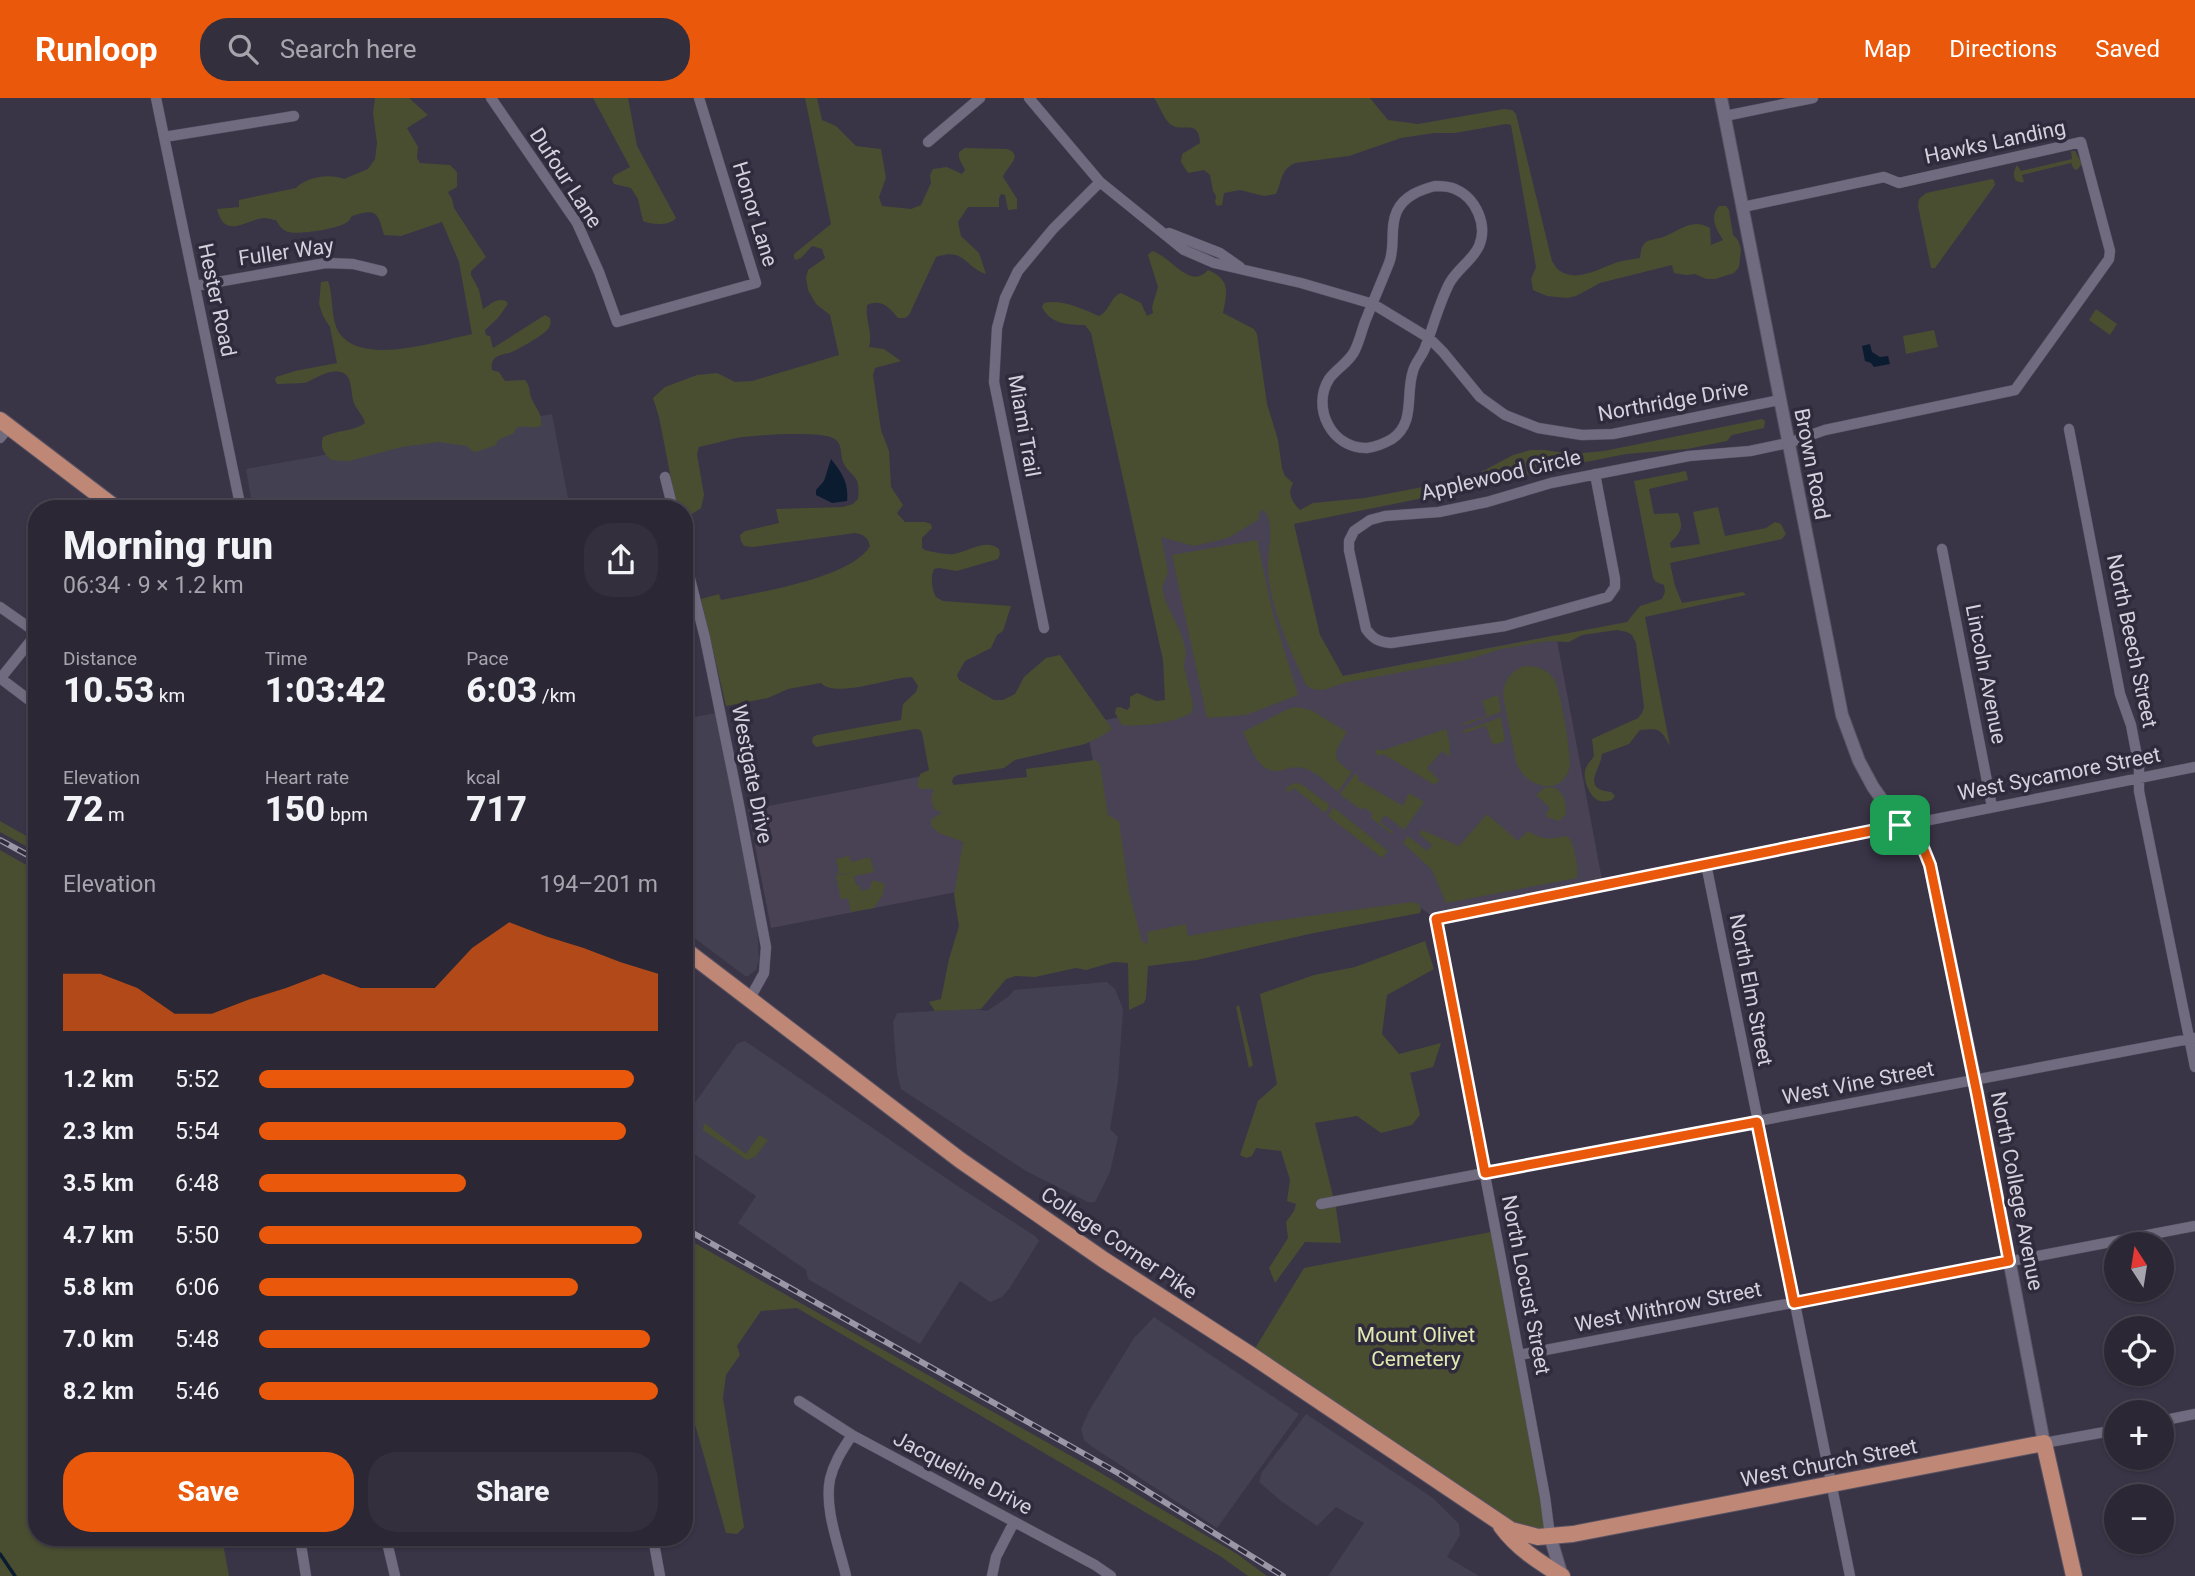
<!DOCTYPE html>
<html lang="en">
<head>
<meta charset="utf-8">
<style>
	body { margin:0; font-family:Roboto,sans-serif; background:#342f3d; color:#f1f3f6; height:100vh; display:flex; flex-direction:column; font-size:26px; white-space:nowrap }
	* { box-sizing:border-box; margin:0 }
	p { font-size:23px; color:#a6a5ad }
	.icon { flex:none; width:38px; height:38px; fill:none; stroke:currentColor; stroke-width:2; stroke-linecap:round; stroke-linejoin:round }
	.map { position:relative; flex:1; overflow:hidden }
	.sheet { position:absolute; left:28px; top:402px; width:665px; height:1046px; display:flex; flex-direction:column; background:#2c2735; border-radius:28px; box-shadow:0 2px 5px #0004,0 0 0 2px #484450 }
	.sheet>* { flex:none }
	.needle { width:46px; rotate:348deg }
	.tools { position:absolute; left:2104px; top:1134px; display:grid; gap:14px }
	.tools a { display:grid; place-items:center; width:70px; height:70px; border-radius:50%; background:#2c2735; box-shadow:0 2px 5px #0004,0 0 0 2px #484450; font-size:35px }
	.pin { position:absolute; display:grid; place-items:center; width:60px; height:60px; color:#fff; margin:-30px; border-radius:14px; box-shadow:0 4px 10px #0006 }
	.round { display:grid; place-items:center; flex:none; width:74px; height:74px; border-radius:28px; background:#342f3d }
	.headline { display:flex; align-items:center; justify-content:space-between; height:119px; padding:0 35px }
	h1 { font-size:38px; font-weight:800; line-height:52px }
	.figures { display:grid; grid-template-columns:repeat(3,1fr); gap:10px; height:119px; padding:7px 35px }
	.figures div { display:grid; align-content:center }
	.figures b { font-size:35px; font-weight:800 }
	.figures small { font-size:19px; font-weight:400 }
	.figures p { font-size:19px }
	.chart { height:196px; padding:14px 35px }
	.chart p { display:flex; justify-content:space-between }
	.chart svg { width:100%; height:126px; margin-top:7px; fill:#ea580c; opacity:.7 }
	.button { display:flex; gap:14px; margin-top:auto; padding:14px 35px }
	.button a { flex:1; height:80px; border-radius:28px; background:#ea580c; color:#fff; font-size:28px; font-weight:800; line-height:80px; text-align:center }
	.button a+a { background:#342f3d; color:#f1f3f6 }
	ul { padding:0 35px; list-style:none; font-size:23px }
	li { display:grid; grid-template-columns:112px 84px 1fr; align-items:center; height:52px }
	li i { height:18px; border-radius:9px; background:#ea580c }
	header { display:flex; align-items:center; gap:42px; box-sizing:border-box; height:98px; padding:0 35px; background:#ea580c; color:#fff }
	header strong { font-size:33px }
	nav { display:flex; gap:38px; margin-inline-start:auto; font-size:24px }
	.search { width:490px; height:63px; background:#342f3d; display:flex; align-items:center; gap:18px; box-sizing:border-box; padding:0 24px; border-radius:28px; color:#a6a5ad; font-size:26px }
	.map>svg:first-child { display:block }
	.commercial { fill:#434052 }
	.education { fill:#484254 }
	.green { fill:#494e31 }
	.water { fill:#0b1c31 }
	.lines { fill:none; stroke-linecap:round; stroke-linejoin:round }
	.stream { stroke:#0b1c31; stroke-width:3.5 }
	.minor-casing { stroke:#575262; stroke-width:11 }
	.tertiary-casing { stroke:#575262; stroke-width:14 }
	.trunk-casing { stroke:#575262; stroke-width:18 }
	.minor { stroke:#716b80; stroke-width:10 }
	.tertiary { stroke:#716b80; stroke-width:12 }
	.trunk { stroke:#be8776; stroke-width:16 }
	.rail-casing { stroke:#9b97a6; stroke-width:6 }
	.rail { stroke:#302a3d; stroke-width:3.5; stroke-dasharray:10; stroke-linecap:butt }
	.route-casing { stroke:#fff; stroke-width:14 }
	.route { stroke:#ea580c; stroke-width:9 }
	.labels { text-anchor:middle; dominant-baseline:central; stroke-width:7; stroke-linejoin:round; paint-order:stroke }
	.street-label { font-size:21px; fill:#d4d1dd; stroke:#302a3d }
	.park-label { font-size:21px; fill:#e0eab0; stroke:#302a3d }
</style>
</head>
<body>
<header>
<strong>Runloop</strong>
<div class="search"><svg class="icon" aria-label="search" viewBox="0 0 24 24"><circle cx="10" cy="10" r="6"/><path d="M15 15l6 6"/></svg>Search here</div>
<nav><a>Map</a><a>Directions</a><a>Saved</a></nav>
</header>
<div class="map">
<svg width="2195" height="1478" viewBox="0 0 2195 1478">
	<rect width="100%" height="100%" fill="#3a3447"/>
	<path class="commercial" d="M552 316 570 411H253L246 371Z
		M716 615 757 825 759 862 756 872 748 878H745L684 832V621Z
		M1107 884 1115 891 1123 911 1118 983 1110 1031 1118 1039 1110 1074 1095 1104H1088L1026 1073 901 991 897 975 893 924 897 915 973 911 987 913 1008 899 1014 892Z
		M745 943 959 1089 1035 1138 1039 1143 1009 1191 1002 1199 990 1204 960 1183 920 1246 808 1181 806 1172 738 1125 756 1098 684 1049V1020L737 946Z
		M1154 1219 1299 1316 1217 1430 1091 1348 1084 1342 1081 1331 1089 1313 1134 1240Z
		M1306 1316 1433 1400 1459 1426 1460 1437 1447 1459 1479 1478H1328L1364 1425 1336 1409 1317 1428 1281 1403 1259 1384 1262 1374Z"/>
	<path class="education" d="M1276 396 1316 583 1556 537 1603 787 1436 821 1421 810 1131 863 1086 626 1184 606 1145 422Z
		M948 673 972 791 771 830 748 712Z"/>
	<path class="green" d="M375 0H409L428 17 407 30 418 49 417 60 420 65 450 67 457 74V89L448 94 452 101 454 110 486 159 471 173V177L479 192 483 211C491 207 495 199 506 203L508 206 498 220 485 232 486 237 490 238 493 250 545 217 550 220C551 226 551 226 548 231 544 237 516 253 509 255 498 257 490 259 492 272L499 274 505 283 525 282C530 288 529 291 531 299 535 310 543 315 541 328 531 331 525 327 516 330L514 335 498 342 496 347 476 354 472 353 467 348 439 344 402 349 349 363 331 362C323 354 320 350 323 339 336 332 353 334 365 325 363 316 355 311 353 302 351 294 352 281 345 276 332 267 315 282 304 285 302 285 280 286 277 286L275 282 276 279 295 273 337 265 330 229 323 218 319 206 321 184 328 183C334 199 330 222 340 236 363 268 439 243 472 236L459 164 442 124 401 138 384 137C378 114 376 110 352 118 349 122 350 123 344 126 335 131 298 137 288 134 282 132 279 127 276 122 274 122 266 120 265 120 245 121 225 143 217 111L239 109V102L296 90C306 79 330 75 344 81L368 71 375 61 377 45 373 15Z
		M593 0H628L637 48 676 120C670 128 652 127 643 123L638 101 631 90 614 86 612 81 615 77 630 69Z
		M805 0H817L822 22 836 28 856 48 881 51 886 80 879 99 882 108 911 111 921 107 931 85 930 77 933 71 947 69 962 76 965 72 959 60V54L965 50 1007 51C1025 57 1006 69 1003 79L1017 101V111L1008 112 1005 97 1001 96 999 100V109H968L958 124 961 138 979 155 986 176C964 168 964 149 936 159L909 217 905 220H898C890 210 881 200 867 207 865 223 873 233 869 249L884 251 901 263 875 270 873 277 881 332 889 353 891 389 903 407 897 415 905 424H925L931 426 932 430 922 440V450L925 452C934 454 945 457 954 456 969 453 986 440 999 451L1000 456 998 461 957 473 939 470 934 471C930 480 932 491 936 499L943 503 1011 508 1003 533 997 537 991 550 965 563 957 577 959 582 994 602H1003L1015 596 1024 579 1046 560 1060 557 1112 631 1100 639 1085 646 1015 662 1004 670 957 677 953 680 952 684 954 687 1027 679 1026 671 1095 662 1100 666 1108 717 1119 723 1129 794 1142 843 1148 846 1147 834 1186 826 1188 838 1260 825 1412 804 1419 806 1421 812 1420 815 1309 836 1197 862 1148 868 1146 900 1144 905 1129 912 1128 865 1114 864 1086 872 1076 870 1035 879 1016 878 1006 881 981 911 935 913 929 904 941 901 949 861 959 828 954 797 963 744 939 735 931 728V721L942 715 934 711C930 702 931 699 934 691H921L917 687 920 676 929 672 922 635 920 632 915 631 816 649 812 644 813 639 817 637 901 622 903 606 916 594 918 588 912 579C891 579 836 601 821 585L788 591 768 600 726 608 701 501 719 496 721 502C756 495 852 480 870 448 868 439 864 437 855 435L753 449 744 448 741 443 740 437 745 433 779 425 776 411 843 409 853 406 858 401C861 375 852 382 843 364 840 355 843 345 833 340 819 333 753 337 736 340 724 343 712 346 699 349L697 356 704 397 701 410 689 418 684 419V411H677L659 319 653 300 665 289 697 277 717 275 735 284 752 283 839 257 830 217 816 206 808 192 806 180 808 172 825 160 822 151 812 148 801 160 796 162 794 160V156L831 126Z
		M1154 0H1370L1388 22 1418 26 1504 11 1512 12 1516 16 1552 163C1555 168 1558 173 1564 175 1580 183 1602 169 1618 164 1625 162 1633 161 1640 160 1641 154 1641 148 1646 144 1651 141 1657 141 1663 139 1679 133 1692 119 1710 130L1711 147 1723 142C1716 131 1709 119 1719 108H1726L1729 112 1733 137 1738 142 1741 151 1739 169 1734 175 1715 181H1706L1695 176 1686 177 1674 175 1672 167 1600 185 1576 198 1567 200 1547 198 1533 192 1531 181 1536 169 1511 27 1506 26 1455 35H1434L1401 40 1349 58 1295 65C1279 73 1283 82 1276 96L1264 98 1240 92 1224 95 1222 107 1217 108 1215 104 1216 98 1213 93 1210 77 1204 72 1188 75 1181 64 1182 56 1200 45C1199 19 1181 36 1170 26 1162 18 1160 8 1154 0Z
		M2071 53H2075L2082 66 2077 72 2074 71 2071 65 2022 77 2024 84C2012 86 2012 75 2017 67L2021 73 2072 61Z
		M1992 81 1994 82 1995 87 1935 170H1931L1918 108 1919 101 1926 95Z
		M1152 153C1171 158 1190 193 1208 172 1231 182 1227 194 1223 215L1254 231 1257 236 1267 306 1278 342 1282 370 1285 378 1293 385C1287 396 1292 404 1300 412L1313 405 1365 400 1470 380 1513 357 1530 352H1545L1572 356 1604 353 1762 321 1765 323 1764 330 1732 337 1727 343 1687 351 1626 356 1546 372 1478 389 1294 426 1320 537 1343 578 1627 524 1640 508 1662 501 1665 494 1664 487 1656 484 1653 480 1634 383 1686 373 1688 382 1649 391 1654 416 1678 415C1684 430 1681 434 1670 445L1671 450 1700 446 1693 414 1718 409 1725 438 1766 430 1775 424 1781 426 1786 436 1782 441 1670 465 1675 488 1682 505 1743 494 1746 497 1645 519 1670 648C1660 630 1660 630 1640 632L1629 646 1602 656C1601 671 1580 691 1611 694L1615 698 1612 702C1608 703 1604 704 1600 703 1590 700 1583 682 1585 673 1586 667 1591 663 1594 658L1592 641 1638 620 1642 615 1644 609 1636 545 1632 537 1627 534 1617 532 1582 537 1569 544 1548 543 1501 551 1466 562 1343 585C1330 590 1317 597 1306 587 1290 551 1270 511 1268 471 1267 453 1276 427 1264 412L1260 414 1258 422 1228 440 1194 448 1161 439 1168 474 1162 490 1165 502 1182 538 1186 554 1184 568 1193 606 1192 614C1177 625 1140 629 1122 627L1115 615 1116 610 1120 609 1127 612 1130 609V599L1137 595 1156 603 1165 602 1163 562 1091 235 1085 227C1069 227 1050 226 1042 209L1044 205C1061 201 1083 211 1099 218 1110 213 1110 199 1121 195L1141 205 1147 218 1153 215 1152 209 1158 189 1148 157Z
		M2096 211 2117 226 2110 237 2089 222Z
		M1934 232 1938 249 1906 256 1903 238Z
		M1257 442 1273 516 1298 597 1246 617 1207 620 1172 457Z
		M1525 568C1537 568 1547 571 1554 581 1560 590 1573 662 1569 672 1559 700 1524 688 1516 664L1503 597C1504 582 1511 573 1525 568Z
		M1498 597 1501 614 1464 627 1463 625 1487 618 1482 603Z
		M1296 609 1311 612 1347 634C1334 655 1329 660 1352 674L1338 694C1328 686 1317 674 1306 671 1298 668 1291 669 1283 672 1259 678 1252 652 1243 634L1288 611Z
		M1501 619 1505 643 1493 647 1486 628 1461 636 1466 631 1472 630Z
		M1446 631 1450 647 1449 659 1442 653 1427 670 1439 682 1435 687 1383 656 1380 658 1377 657 1375 652 1379 651 1381 653Z
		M1355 676 1359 678 1358 682 1403 708 1409 695 1424 704 1404 732 1385 717 1380 724 1393 734 1392 736 1370 719 1373 716 1364 709 1361 712 1340 696Z
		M1295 685 1301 686 1330 707 1325 715 1294 690 1287 695V689Z
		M1552 689C1564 693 1566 704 1566 716L1559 723 1547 719 1546 715 1550 710 1536 697 1544 690Z
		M1333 709 1388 753 1382 760 1328 718Z
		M1487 716 1518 743 1528 733C1533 736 1538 739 1544 740 1565 743 1569 727 1575 757 1577 765 1578 772 1577 780L1446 805 1432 772 1403 745 1408 738 1427 753 1432 747 1419 736 1422 732 1459 748Z
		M0 723 37 744V754L0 734Z
		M0 752 37 773V1440H222L229 1478H0Z
		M849 758 851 764 870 759 874 774 854 778 856 787 860 788 861 793 869 791 873 782 885 786 882 798 874 810 851 814 848 800 841 802 836 778 854 774 835 777 839 774 836 761Z
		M1425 843 1434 871 1387 897 1382 936 1399 956 1441 945 1433 969 1410 975 1420 1017 1412 1027 1381 1035 1357 1018 1315 1025 1336 1110 1341 1145 1305 1144 1275 1185 1269 1170 1288 1140 1286 1124 1294 1113 1296 1106 1287 1103 1290 1082 1281 1053 1256 1050 1252 1058 1246 1060 1240 1057 1258 1003 1277 986 1260 896 1314 877 1355 869Z
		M1239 907 1253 967 1249 970 1236 909Z
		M704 1025 746 1056 759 1037 768 1042 755 1059 747 1062 703 1032Z
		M1496 1133 1550 1438 1525 1436 1251 1257 1304 1170Z
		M684 1139 1094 1371 1237 1456 1267 1478H1248L1220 1458 797 1210 761 1213 737 1248 740 1257 726 1277 723 1300 744 1429 737 1436 726 1435 692 1316 684 1252 693 1215 684 1195Z"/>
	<path class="water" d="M1870 246 1872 254 1880 259 1888 258 1890 266 1874 269 1871 265 1865 263 1862 248Z
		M831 361C842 375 849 385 847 403L832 405 816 397V392L824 383Z"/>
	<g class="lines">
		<path class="stream" d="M0 1456 15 1478"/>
		<defs>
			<path id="minor" d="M156 0 241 411
				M491 0 577 125 599 174 617 224 756 185 699 0
				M1029 0 1100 84 1184 152 1214 165 1301 185 1373 206 1429 240 1443 254 1480 299 1505 317 1538 330 1582 337 1613 336 1780 302
				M1725 18 1813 0
				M164 39 294 18
				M928 44 980 0
				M1435 88C1442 88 1449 88 1455 91 1476 100 1488 127 1479 148 1472 163 1457 171 1449 186 1439 206 1433 229 1425 250 1422 258 1415 265 1413 273 1405 298 1416 324 1392 341 1385 345 1375 349 1367 350 1332 351 1311 310 1329 281 1336 271 1348 265 1354 254 1360 243 1362 230 1367 219 1374 201 1382 183 1389 165 1396 148 1389 130 1397 113 1404 98 1420 92 1435 88Z
				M1169 135 1220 155 1240 169
				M195 188 326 165 353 166 382 173
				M2069 331 2120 596 2131 627 2139 669V693L2195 969
				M0 340 9 329
				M1595 376 1615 481V489L1608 499 1505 528 1391 545C1379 544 1373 541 1366 531L1349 452V443L1354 433 1370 422 1385 418 1439 414 1487 404 1551 385 1689 358 1750 353 1788 345 1825 332 2015 292 2109 161 2110 153 2081 44 1899 85 1884 79 1743 109
				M665 379 673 411
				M1942 451 1992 709
				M684 457 705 540 739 707 766 849 764 875 749 902
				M0 509 37 535
				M1044 530 994 284 997 230 1005 200 1018 173 1053 131 1100 84
				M0 580 37 608
				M0 581 37 535
				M1706 766 1850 1478
				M1321 1106 2195 940
				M1519 1257 2195 1128
				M799 1303 852 1337 1095 1467 1111 1478
				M2161 1323 2195 1316
				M2044 1345 2116 1332
				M1550 1438 1545 1399 1502 1166 1436 821 2195 669
				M302 1440 301 1447 306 1478
				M386 1440 395 1478
				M653 1440 660 1478
				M846 1478C839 1448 824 1411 830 1381 834 1364 843 1351 852 1337
				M992 1478 996 1459 1014 1424"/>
			<path id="tertiary" d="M1721 0 1842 617 1859 663 1873 689 1900 727 1920 742 1930 767 1975 982 2044 1345
				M1550 1438 1562 1478"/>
			<path id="trunk" d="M0 322 117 411
				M684 851 960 1062 1104 1162 1251 1257 1511 1432 1538 1439 1573 1436 2044 1345 2074 1478
				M1501 1428C1517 1450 1539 1464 1562 1478"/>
		</defs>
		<use href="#minor" class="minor-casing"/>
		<use href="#tertiary" class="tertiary-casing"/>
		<use href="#trunk" class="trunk-casing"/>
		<use href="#minor" class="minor"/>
		<use href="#tertiary" class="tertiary"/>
		<use href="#trunk" class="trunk"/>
		<defs>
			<path id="rail" d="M0 742 37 762
				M684 1130 1118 1375 1283 1478"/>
		</defs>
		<use href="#rail" class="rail-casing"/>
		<use href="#rail" class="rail"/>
	</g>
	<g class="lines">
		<defs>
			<path id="route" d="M1900 727 1920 742 1930 767 1977 996 2009 1163 1794 1205 1757 1024 1485 1075 1436 821Z"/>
		</defs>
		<use href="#route" class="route-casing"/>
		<use href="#route" class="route"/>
	</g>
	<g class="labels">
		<g class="street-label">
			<text transform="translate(1995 44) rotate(-12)">Hawks Landing</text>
			<text transform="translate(566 80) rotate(57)">Dufour Lane</text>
			<text transform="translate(755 116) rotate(73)">Honor Lane</text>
			<text transform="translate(286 154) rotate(-8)">Fuller Way</text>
			<text transform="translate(217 202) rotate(78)">Hester Road</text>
			<text transform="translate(1673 303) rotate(-10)">Northridge Drive</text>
			<text transform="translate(1024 328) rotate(80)">Miami Trail</text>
			<text transform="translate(1812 366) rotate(79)">Brown Road</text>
			<text transform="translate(1501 377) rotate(-13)">Applewood Circle</text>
			<text transform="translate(2132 543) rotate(78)">North Beech Street</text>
			<text transform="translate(1986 576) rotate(79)">Lincoln Avenue</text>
			<text transform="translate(752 676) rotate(79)">Westgate Drive</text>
			<text transform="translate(2059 676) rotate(-11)">West Sycamore Street</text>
			<text transform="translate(1751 892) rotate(79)">North Elm Street</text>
			<text transform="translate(1858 985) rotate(-11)">West Vine Street</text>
			<text transform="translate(2017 1093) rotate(79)">North College Avenue</text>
			<text transform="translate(1119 1145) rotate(34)">College Corner Pike</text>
			<text transform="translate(1526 1187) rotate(79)">North Locust Street</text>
			<text transform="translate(1668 1209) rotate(-11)">West Withrow Street</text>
			<text transform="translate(1829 1365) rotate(-11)">West Church Street</text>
			<text transform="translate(963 1375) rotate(28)">Jacqueline Drive</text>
		</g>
		<g class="park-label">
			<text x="1416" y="1237">Mount Olivet<tspan x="1416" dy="24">Cemetery</tspan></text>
		</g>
	</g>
</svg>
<div class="tools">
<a><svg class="needle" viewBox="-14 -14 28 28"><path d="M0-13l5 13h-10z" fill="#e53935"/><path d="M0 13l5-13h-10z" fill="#a6a5ad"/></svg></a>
<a><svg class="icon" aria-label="locate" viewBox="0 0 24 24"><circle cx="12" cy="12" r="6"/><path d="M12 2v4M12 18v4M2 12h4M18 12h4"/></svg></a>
<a>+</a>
<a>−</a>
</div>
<div class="pin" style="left:1900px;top:727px;background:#1e9e55"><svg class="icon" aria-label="arrive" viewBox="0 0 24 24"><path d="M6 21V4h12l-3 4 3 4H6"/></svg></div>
<section class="sheet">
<div class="headline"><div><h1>Morning run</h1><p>06:34 · 9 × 1.2 km</p></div><a class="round"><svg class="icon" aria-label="share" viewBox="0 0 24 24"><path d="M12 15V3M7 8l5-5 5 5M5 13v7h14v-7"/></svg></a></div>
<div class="figures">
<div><p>Distance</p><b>10.53<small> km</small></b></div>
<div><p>Time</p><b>1:03:42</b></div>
<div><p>Pace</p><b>6:03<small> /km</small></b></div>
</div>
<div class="figures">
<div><p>Elevation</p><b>72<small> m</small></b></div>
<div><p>Heart rate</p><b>150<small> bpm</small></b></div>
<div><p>kcal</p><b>717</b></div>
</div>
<div class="chart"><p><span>Elevation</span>194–201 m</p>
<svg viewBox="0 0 160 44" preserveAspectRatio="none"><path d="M0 44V24L10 24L20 29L30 38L40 38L50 33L60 29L70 24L80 29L90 29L100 29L110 15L120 6L130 11L140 15L150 20L160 24V44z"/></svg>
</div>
<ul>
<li><b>1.2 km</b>5:52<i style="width:94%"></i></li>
<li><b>2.3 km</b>5:54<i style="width:92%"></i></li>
<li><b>3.5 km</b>6:48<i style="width:52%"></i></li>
<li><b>4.7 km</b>5:50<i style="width:96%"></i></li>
<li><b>5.8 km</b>6:06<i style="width:80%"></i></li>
<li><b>7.0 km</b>5:48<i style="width:98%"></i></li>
<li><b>8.2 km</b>5:46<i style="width:100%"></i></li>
</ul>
<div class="button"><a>Save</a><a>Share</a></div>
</section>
</div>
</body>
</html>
